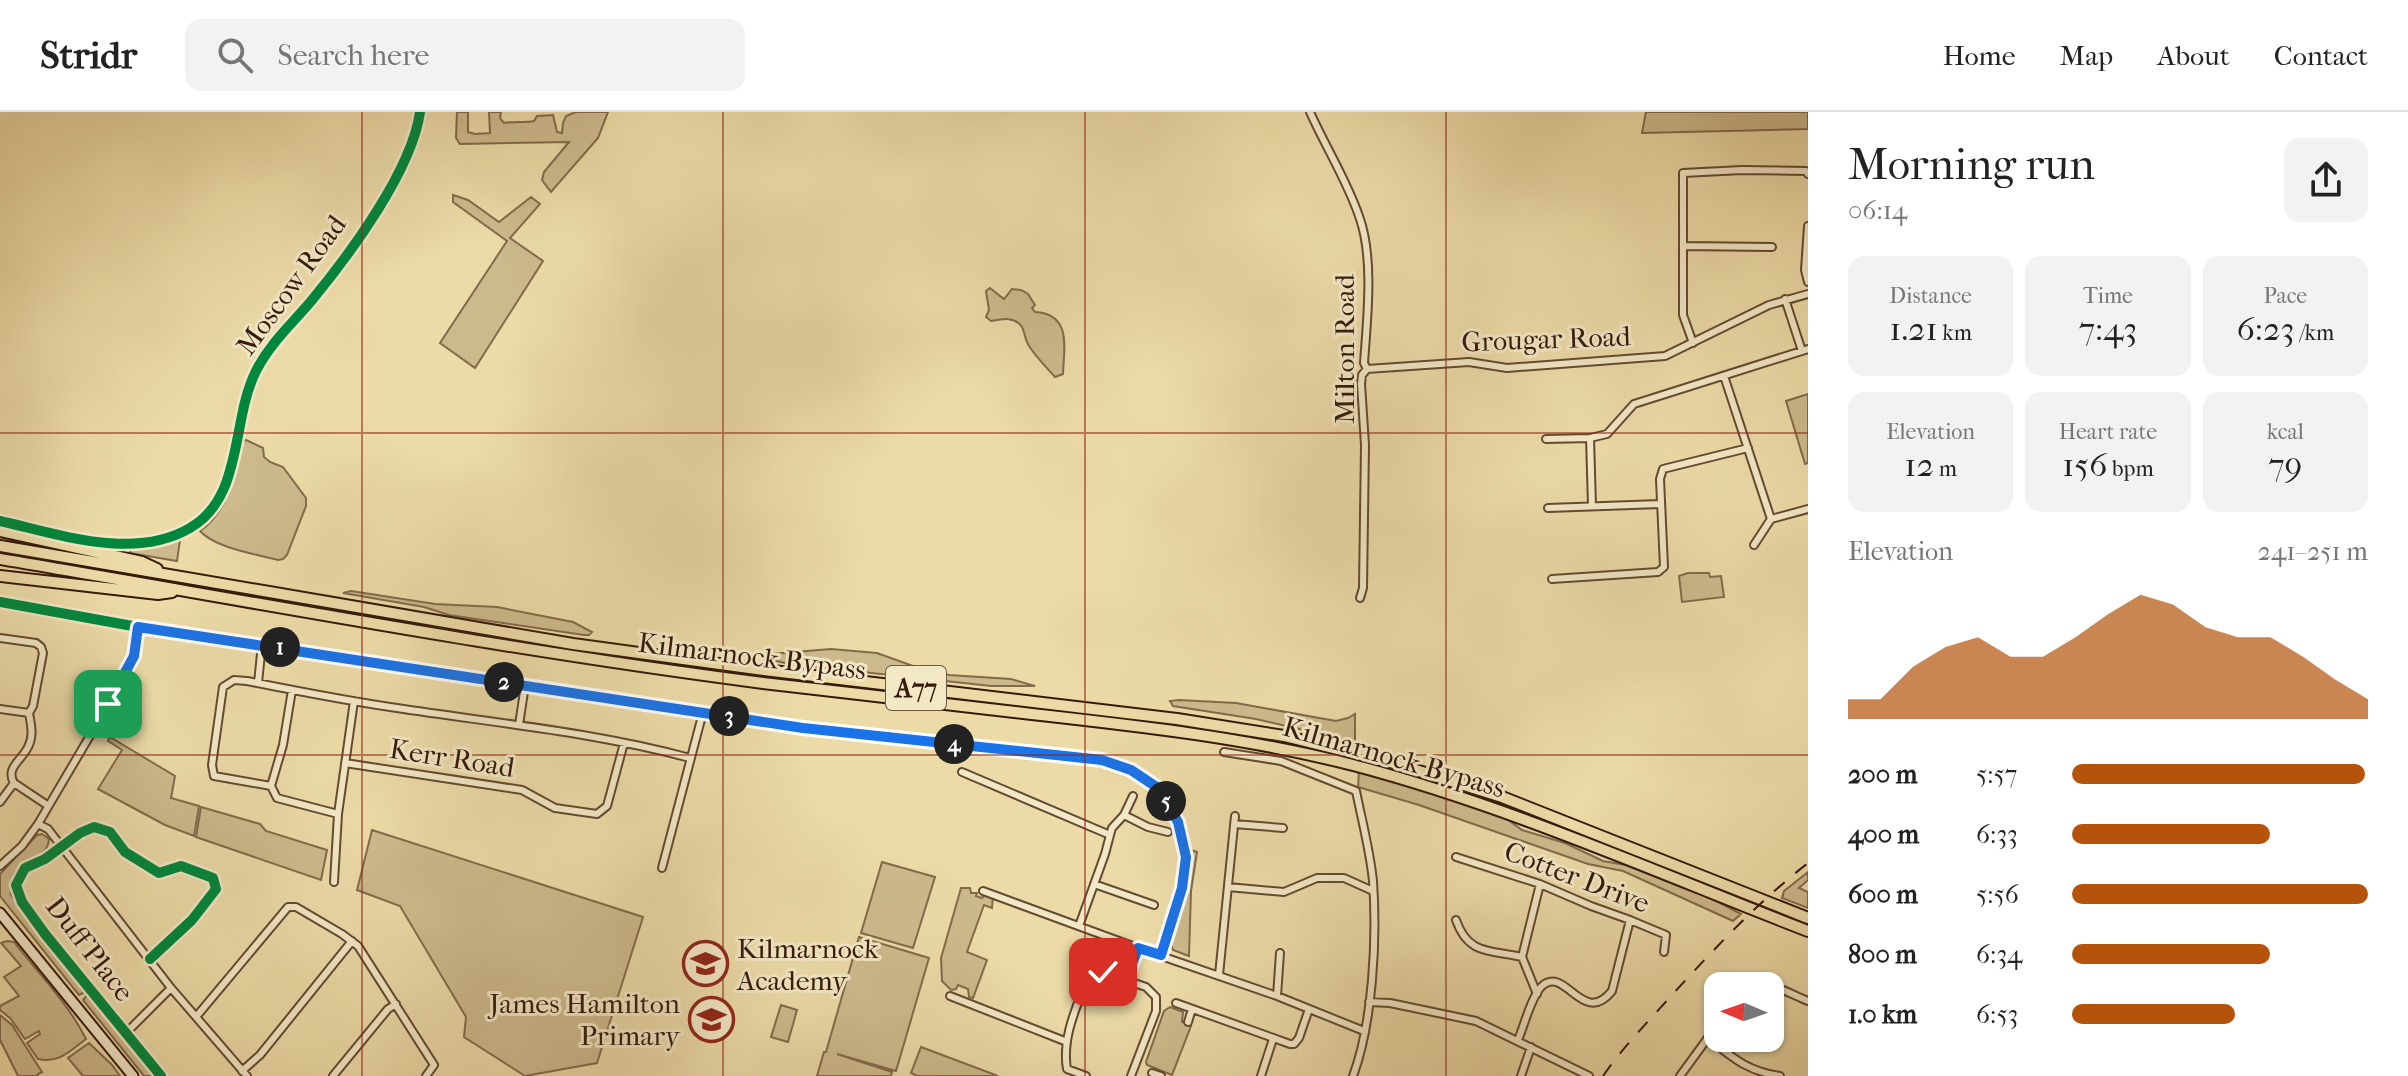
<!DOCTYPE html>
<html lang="en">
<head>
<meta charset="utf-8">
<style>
	body { margin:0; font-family:"IM FELL French Canon",serif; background:#f2f2f2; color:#222; height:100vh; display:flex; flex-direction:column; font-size:30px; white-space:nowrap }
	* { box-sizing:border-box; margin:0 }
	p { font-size:26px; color:#767676 }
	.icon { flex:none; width:44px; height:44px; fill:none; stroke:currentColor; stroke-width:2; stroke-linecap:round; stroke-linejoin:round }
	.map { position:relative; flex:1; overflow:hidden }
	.details { display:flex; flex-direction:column; background:#fff; width:600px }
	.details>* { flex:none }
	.needle { width:52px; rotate:272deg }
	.controls { position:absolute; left:1704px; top:860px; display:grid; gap:16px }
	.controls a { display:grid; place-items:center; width:80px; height:80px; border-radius:16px; background:#fff; box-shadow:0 2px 6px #0004; font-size:40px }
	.pin { position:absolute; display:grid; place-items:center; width:68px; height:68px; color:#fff; margin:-34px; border-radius:16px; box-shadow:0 4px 12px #0006 }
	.km { position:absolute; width:40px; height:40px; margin:-20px; border-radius:50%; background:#222; color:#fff; font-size:22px; line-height:40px; text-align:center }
	.round { display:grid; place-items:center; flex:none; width:84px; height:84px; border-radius:16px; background:#f2f2f2 }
	.summary { display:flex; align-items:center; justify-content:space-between; height:136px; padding:0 40px }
	h1 { font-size:44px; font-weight:600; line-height:60px }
	.figures { display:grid; grid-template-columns:repeat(3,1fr); gap:12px; height:136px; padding:8px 40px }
	.figures div { display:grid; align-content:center; border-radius:16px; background:#f2f2f2; text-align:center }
	.figures b { font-size:34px; font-weight:600 }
	.figures small { font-size:22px; font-weight:400 }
	.figures p { font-size:22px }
	.chart { height:224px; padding:16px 40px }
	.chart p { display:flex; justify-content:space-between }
	.chart svg { width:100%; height:144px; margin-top:8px; fill:#b45309; opacity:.7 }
	ul { padding:0 40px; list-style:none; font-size:26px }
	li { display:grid; grid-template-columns:128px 96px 1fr; align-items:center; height:60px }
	li i { height:20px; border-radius:10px; background:#b45309 }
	header { display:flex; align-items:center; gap:48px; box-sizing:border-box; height:112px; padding:0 40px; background:#fff; border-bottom:2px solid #e0e0e0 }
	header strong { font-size:38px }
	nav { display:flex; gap:44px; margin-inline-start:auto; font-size:28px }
	.search { width:560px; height:72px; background:#f2f2f2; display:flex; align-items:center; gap:20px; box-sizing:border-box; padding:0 28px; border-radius:16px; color:#767676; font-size:30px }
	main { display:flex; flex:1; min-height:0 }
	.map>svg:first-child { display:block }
	.green { fill:#cdba8c; stroke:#826a4c; stroke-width:2 }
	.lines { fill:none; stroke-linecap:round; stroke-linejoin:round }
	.minor-casing { stroke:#644a32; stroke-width:10 }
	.tertiary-casing { stroke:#644a32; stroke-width:12 }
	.secondary-casing { stroke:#36190b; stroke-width:13 }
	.trunk-casing { stroke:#36190b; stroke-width:14 }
	.minor { stroke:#f3e8c6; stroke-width:6 }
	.tertiary { stroke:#f3e8c6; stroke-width:8 }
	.secondary { stroke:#f3e8c6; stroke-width:9 }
	.trunk { stroke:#ecdba7; stroke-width:10 }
	.rail { stroke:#36190b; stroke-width:2; stroke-dasharray:14 14; stroke-linecap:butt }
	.cycleway-casing { stroke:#f3e8c6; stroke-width:15 }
	.cycleway { stroke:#00873e; stroke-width:10 }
	.route-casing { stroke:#fff; stroke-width:16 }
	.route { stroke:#1a73e8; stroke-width:10 }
	.grid { fill:none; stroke:#8f2418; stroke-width:2; stroke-opacity:0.55 }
	.labels { text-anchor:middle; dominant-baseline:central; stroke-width:6; stroke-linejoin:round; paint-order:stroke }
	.shield { fill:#f3e8c6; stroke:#6f5743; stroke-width:2 }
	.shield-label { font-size:26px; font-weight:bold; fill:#36190b }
	.street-label { font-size:28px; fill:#36190b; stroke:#f3e8c6 }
	.poi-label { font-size:28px; fill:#36190b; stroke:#f3e8c6; text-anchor:start }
</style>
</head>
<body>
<header>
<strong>Stridr</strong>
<div class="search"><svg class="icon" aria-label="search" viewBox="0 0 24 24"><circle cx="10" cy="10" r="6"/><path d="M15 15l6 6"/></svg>Search here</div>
<nav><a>Home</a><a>Map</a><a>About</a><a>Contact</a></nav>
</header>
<main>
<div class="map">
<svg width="1808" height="964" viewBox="0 0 1808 964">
	<rect width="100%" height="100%" fill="#ecdba7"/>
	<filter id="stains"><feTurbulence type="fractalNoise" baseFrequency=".0025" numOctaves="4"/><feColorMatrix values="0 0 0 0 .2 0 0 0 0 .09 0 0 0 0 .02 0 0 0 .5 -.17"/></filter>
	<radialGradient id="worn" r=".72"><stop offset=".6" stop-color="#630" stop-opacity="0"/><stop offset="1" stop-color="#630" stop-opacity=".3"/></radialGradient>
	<path class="green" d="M457 0H468V20L475 22 490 21 489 0H501L500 6 504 11C515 9 524 11 534 9L537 4 553 3 557 20 562 21 563 11 566 4 576 0H608L598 26 551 80 542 68 544 60 569 30 460 32 456 26Z
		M1646 0H1808V17L1642 21Z
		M453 83 468 88 499 110 531 85 540 92 510 126 543 149 475 256 440 231 507 129 453 90Z
		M990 176 1004 187 1012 177 1021 178 1028 182 1035 193 1032 196 1035 200C1072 202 1064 236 1063 262L1055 265C1046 255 1036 245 1029 234 1025 228 1025 221 1022 215 1015 204 1002 207 991 209L986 205 989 198 986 179Z
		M1808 282V351L1805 352 1786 289Z
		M246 328 263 336 264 345 270 350 283 355 306 386V394L287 443 283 447 278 448C256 442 215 436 200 419 229 399 235 362 243 329Z
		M180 428 177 449 130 441 131 436 136 433Z
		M1688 461H1709L1710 465 1721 464 1724 485 1682 490 1679 464Z
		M351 479 435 492 497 495 573 510 592 520 589 523H584L449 503 424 495 343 481Z
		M831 537 877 541 913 554 949 563 1011 567 1035 574H991L789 552 768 547 771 542Z
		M1179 588 1236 591 1336 609 1348 606 1355 602V630L1256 607 1173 594 1170 589Z
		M110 625 175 664 171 686 199 694 194 724 165 713 98 677 122 638 108 629Z
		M1359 659 1500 702 1522 718 1565 731 1603 749 1631 754 1705 783 1741 802 1733 809 1623 759 1588 752 1419 693 1358 675Z
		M201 695 260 712 266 719 327 738 321 768 196 725Z
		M372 718 643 805 597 951 525 964 464 925 466 905 400 794 357 778Z
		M42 722 49 727C47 755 8 740 11 783L87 879 79 883 0 784V762L37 723Z
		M1191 738 1197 740 1191 779 1189 844 1173 838 1171 832 1190 763Z
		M882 750 935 765 913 836 861 821Z
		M1808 760V768L1799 776 1808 780V796L1782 786 1784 779Z
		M961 776H970L971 781H977L976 784 982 786 986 782 993 784 992 796 984 793 967 840 987 848 973 886 969 885 968 877 958 873 956 877 951 878 942 869 941 846Z
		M859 825 929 846 896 959 837 942 892 960 891 964H817L824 940H826Z
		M7 829 14 830C39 862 68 891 86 927 70 939 58 952 38 947L27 931 40 922 39 919 25 927 10 906 0 898V894L19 884 4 865 21 854 1 831Z
		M88 882 144 953 154 964H144L83 888Z
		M781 893 797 898 788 930 771 925Z
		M1170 895 1183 900 1182 910 1191 914 1172 963 1147 953 1146 950 1164 899Z
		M0 903 12 913 42 960 38 962V964H18L0 928Z
		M89 931 112 953 120 964H83L68 946Z
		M921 935 998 964H917L911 961Z"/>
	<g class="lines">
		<defs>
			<path id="minor" d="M1310 0C1326 36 1348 70 1360 107 1374 148 1367 208 1364 251L1367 257 1362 263 1361 272 1365 333 1363 476 1360 486
				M1808 114 1805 158 1808 170
				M1683 134 1772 135
				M1785 187 1802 239
				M1693 231 1683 203V61L1742 58 1806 59 1808 62
				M1367 257 1469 250 1507 256 1665 244 1769 193 1808 182
				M1724 264 1771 407
				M1590 326 1592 394
				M1546 327 1590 326 1607 322 1634 292 1808 237
				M1548 396 1660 392
				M1754 433 1771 407 1808 397
				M1552 467 1658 460 1664 455 1660 367 1663 357 1748 336
				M0 490 138 515 803 616 1102 648 1131 658 1158 676 1178 710 1186 745 1182 776 1161 843
				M0 526 36 531 41 535 43 541 33 594 29 601
				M258 571 262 532
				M292 578 283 633 271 674 277 686 338 702
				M0 597 29 601
				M519 613 525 573
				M1224 640 1281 649 1356 679C1362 709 1370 739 1373 769 1377 827 1373 910 1353 964
				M345 651 522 678 555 696 597 702 607 694 624 631
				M962 660 1110 723 1105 742 1079 814
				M14 671C5 656 22 648 28 635 34 624 31 613 29 601
				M271 674 214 664 212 653 223 575 234 568 247 569C297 579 347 589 397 596 495 611 594 620 690 646
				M0 690 14 671 47 693
				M1124 703 1148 715 1168 720
				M38 712 48 717 171 876 247 964
				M1234 712 1283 716
				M1110 723 1112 716 1124 703 1133 684
				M1456 745 1540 772 1591 794 1630 808 1666 823 1664 840
				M0 754 22 734 38 712 98 610 134 544 138 515
				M662 756 703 600
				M334 770 338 702 354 589
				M1094 772 1154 793
				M1228 775 1284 780 1317 766H1344L1373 779
				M983 779 1138 836 1277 884 1364 919
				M1456 808C1468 843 1490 838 1522 845
				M150 847 192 808 216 777 213 766 181 754 159 761 125 740 110 720 94 715 80 721 45 747 25 756 16 773 22 790 45 822 161 964
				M1219 863 1235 704
				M1126 868 1138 836
				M1746 874C1767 867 1788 881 1808 889
				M1537 882 1522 845 1540 772
				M950 884 1067 930
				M1277 884 1280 841
				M1369 890 1390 891 1476 909 1589 964
				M1176 891 1290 932H1294L1299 926 1309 897
				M196 905 288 795H296L342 822 358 834 434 953 426 964
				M1188 910 1192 897
				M126 921 171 876
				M1708 926C1733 946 1747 959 1780 964
				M1518 928C1524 914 1531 886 1541 875 1565 851 1582 916 1612 879L1630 808
				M242 959 260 943 352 829
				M1152 961 1161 964
				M333 964 388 897 396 892
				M1086 964 1067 957C1061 923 1080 888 1091 856L1146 875 1156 885V899L1131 964
				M1261 964 1273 927
				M1521 964 1531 935
				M1680 964 1718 912"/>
			<path id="tertiary" d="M0 409C58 422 134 449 190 416 244 385 231 308 256 259 270 231 293 211 312 188 350 142 412 58 420 0"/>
			<path id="secondary" d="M0 801 133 964"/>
			<path id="trunk" d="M0 419 142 450 157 457
				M0 434 573 532 764 558 1177 607 1284 624 1390 650 1502 685 1808 806
				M0 447C254 490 507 538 763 571 852 582 942 592 1032 602 1140 614 1248 626 1353 653 1509 694 1658 761 1808 819
				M0 464 158 482 172 480"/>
		</defs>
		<use href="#minor" class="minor-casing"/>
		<use href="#tertiary" class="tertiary-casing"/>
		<use href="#secondary" class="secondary-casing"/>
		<use href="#trunk" class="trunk-casing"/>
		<use href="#minor" class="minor"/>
		<use href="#tertiary" class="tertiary"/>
		<use href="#secondary" class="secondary"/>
		<use href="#trunk" class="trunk"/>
		<path class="rail" d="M1603 964C1623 935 1648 910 1671 884 1714 837 1758 790 1808 751"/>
		<defs>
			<path id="cycleway" d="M0 409C58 422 134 449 190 416 244 385 231 308 256 259 270 231 293 211 312 188 350 142 412 58 420 0
				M0 490 138 515 803 616 1102 648 1131 658 1158 676 1178 710 1186 745 1182 776 1161 843
				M150 847 192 808 216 777 213 766 181 754 159 761 125 740 110 720 94 715 80 721 45 747 25 756 16 773 22 790 45 822 161 964"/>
		</defs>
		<use href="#cycleway" class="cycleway-casing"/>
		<use href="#cycleway" class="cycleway"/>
	</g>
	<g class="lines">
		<defs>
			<path id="route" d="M108 592 134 544 138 515 803 616 1102 648 1131 658 1158 676 1178 710 1186 745 1182 776 1161 843 1138 836 1126 868 1103 860"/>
		</defs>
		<use href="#route" class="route-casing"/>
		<use href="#route" class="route"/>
	</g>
	<path class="grid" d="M362 0V964M723 0V964M1085 0V964M1446 0V964M0 321H1808M0 643H1808"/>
	<defs>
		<symbol id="school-ring" viewBox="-11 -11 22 22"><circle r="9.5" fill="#f3e8c6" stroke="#8f2418" stroke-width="1.5"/><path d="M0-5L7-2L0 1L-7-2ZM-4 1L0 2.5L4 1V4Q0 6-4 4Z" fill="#8f2418"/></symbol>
	</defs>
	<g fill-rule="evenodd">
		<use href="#school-ring" x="680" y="826" width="51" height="51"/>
		<use href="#school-ring" x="686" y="882" width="51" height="51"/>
	</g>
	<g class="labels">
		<rect class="shield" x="886" y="554" width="60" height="44" rx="6"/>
		<g class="shield-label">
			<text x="916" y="576">A77</text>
		</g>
		<g class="street-label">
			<text transform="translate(291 173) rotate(-54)">Moscow Road</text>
			<text transform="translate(1546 227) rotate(-2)">Grougar Road</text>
			<text transform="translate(1344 237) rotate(-90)">Milton Road</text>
			<text transform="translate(752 544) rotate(7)">Kilmarnock Bypass</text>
			<text transform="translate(1394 645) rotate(16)">Kilmarnock Bypass</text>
			<text transform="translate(452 646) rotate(9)">Kerr Road</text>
			<text transform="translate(1577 765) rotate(21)">Cotter Drive</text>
			<text transform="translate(90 837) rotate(52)">Duff Place</text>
		</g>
		<g class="poi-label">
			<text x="737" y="836">Kilmarnock<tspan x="737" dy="32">Academy</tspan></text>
			<text x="680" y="891" text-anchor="end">James Hamilton<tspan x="680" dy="32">Primary</tspan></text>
		</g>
	</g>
	<rect width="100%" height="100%" filter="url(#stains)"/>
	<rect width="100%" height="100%" fill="url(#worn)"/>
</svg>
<div class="controls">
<a><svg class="needle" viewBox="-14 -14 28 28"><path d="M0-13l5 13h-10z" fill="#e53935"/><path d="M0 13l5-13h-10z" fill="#767676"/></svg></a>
</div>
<div class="pin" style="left:108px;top:592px;background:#1e9e55"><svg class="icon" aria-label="arrive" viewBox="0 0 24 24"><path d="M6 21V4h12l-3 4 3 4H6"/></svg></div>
<div class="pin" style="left:1103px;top:860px;background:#d93025"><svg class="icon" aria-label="check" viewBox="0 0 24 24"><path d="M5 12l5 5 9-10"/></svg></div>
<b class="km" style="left:280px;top:535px">1</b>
<b class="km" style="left:504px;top:570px">2</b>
<b class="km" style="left:729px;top:604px">3</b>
<b class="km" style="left:954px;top:632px">4</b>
<b class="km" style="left:1166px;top:689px">5</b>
</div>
<section class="details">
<div class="summary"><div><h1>Morning run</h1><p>06:14</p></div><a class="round"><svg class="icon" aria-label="share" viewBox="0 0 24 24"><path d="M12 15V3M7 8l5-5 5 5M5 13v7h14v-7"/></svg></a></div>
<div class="figures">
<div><p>Distance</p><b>1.21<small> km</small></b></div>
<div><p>Time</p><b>7:43</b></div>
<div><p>Pace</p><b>6:23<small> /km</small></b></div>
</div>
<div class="figures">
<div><p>Elevation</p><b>12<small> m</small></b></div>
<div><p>Heart rate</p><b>156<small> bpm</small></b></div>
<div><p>kcal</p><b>79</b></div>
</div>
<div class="chart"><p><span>Elevation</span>241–251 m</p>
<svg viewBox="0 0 160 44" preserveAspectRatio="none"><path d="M0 44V38L10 38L20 28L30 22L40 19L50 25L60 25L70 19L80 12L90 6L100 9L110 16L120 19L130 19L140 25L150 32L160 38V44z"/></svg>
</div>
<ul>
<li><b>200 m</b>5:57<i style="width:99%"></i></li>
<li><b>400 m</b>6:33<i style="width:67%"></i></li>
<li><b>600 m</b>5:56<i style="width:100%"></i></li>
<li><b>800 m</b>6:34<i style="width:67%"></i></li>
<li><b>1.0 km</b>6:53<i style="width:55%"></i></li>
</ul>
</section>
</main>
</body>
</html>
